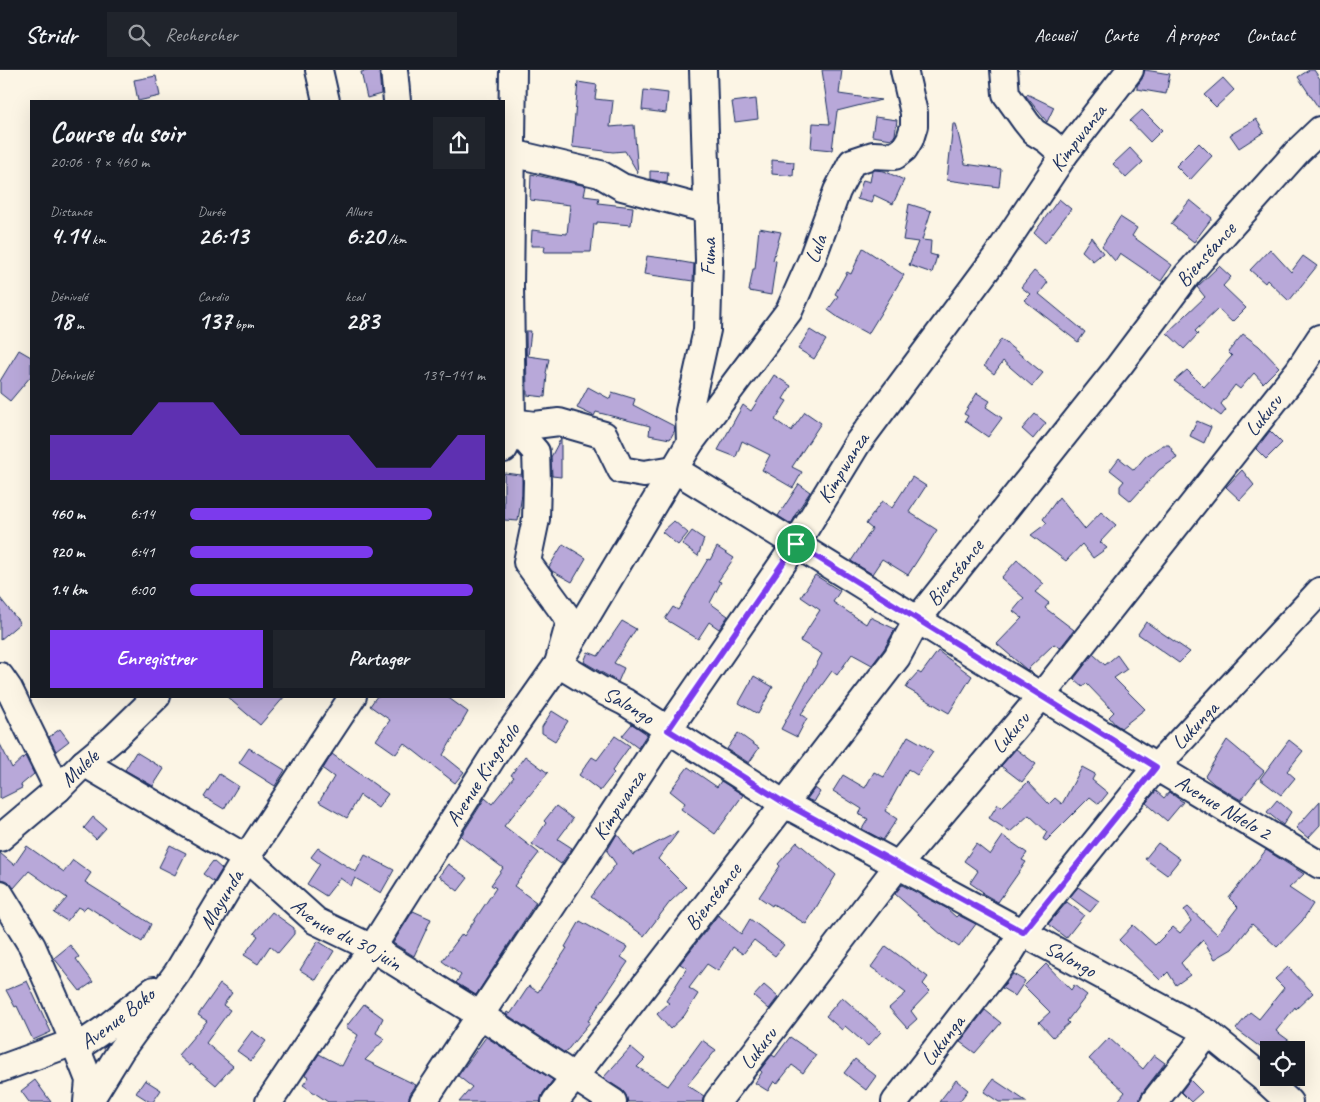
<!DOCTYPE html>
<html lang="fr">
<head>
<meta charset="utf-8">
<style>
	body { margin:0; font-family:Caveat,sans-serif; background:#20242c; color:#f1f3f6; height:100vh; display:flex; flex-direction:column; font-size:19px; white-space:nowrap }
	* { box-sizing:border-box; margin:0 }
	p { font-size:16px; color:#9ea1a6 }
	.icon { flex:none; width:28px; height:28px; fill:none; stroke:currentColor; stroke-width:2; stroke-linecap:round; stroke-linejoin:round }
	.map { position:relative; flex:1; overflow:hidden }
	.sheet { position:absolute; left:30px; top:30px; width:475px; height:598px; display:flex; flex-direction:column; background:#171b24; border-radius:0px; box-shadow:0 5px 20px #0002 }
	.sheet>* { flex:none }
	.buttons { position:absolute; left:1260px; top:971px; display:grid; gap:10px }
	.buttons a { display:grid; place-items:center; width:45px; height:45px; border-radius:0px; background:#171b24; box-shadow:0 5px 20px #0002; font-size:25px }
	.pin { position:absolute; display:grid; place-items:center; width:42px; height:42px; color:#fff; margin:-21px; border:2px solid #fff; border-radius:50%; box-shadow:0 1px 5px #0007 }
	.round { display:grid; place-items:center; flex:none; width:52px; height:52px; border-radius:0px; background:#20242c }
	.summary { display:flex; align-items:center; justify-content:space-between; height:85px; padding:0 20px }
	h1 { font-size:28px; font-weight:700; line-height:38px }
	.figures { display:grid; grid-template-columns:repeat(3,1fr); gap:8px; height:85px; padding:5px 20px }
	.figures div { display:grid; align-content:center }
	.figures b { font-size:25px; font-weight:700 }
	.figures small { font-size:14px; font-weight:400 }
	.figures p { font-size:14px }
	.chart { height:140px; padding:10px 20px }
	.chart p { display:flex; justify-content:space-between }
	.chart svg { width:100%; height:90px; margin-top:5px; fill:#7c3aed; opacity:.7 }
	.cta { display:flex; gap:10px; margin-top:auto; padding:10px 20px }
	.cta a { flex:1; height:58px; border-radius:0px; background:#7c3aed; color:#fff; font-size:20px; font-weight:700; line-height:58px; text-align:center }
	.cta a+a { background:#20242c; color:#f1f3f6 }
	ul { padding:0 20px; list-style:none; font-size:16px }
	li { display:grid; grid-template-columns:80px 60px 1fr; align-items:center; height:38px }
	li i { height:12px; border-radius:6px; background:#7c3aed }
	header { display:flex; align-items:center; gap:30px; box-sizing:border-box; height:70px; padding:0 25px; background:#171b24; border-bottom:1px solid #363941 }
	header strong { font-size:24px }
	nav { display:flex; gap:28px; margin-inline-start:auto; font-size:18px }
	.search { width:350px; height:45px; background:#20242c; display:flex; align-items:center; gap:12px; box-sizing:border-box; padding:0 18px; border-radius:0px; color:#9ea1a6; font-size:19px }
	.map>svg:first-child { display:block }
	.building { fill:#b8a8d9; stroke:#1b2f5e }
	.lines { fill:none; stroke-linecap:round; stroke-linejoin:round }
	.minor-casing { stroke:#1b2f5e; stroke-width:30 }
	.minor { stroke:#fcf5e5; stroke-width:26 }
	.route-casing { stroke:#fff; stroke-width:10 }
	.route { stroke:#7c3aed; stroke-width:6 }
	.labels { text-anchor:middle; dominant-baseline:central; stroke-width:5; stroke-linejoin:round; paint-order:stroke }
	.street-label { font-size:21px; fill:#1b2f5e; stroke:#fcf5e5 }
</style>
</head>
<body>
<header>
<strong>Stridr</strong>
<div class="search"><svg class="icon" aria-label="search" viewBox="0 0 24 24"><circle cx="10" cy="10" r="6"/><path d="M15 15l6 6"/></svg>Rechercher</div>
<nav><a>Accueil</a><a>Carte</a><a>À propos</a><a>Contact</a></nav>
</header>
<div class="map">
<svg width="1320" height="1032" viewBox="0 0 1320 1032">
	<rect width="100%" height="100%" fill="#fcf5e5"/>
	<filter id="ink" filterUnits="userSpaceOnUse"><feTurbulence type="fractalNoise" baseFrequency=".02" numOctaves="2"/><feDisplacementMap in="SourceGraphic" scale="10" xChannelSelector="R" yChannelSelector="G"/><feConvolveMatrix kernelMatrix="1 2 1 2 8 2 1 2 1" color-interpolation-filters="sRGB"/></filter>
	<g filter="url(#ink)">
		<path class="building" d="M371 0H379L381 24 367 28 361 2Z
			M822 0H842L839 24 881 30 837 41 832 80 811 78 813 53 830 54Z
			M1145 0 1170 4 1166 24 1137 19V16L1142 9Z
			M1309 0H1314L1320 9V40L1298 7Z
			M156 6 160 26 138 31 134 10Z
			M1223 8 1234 20 1216 37 1204 25Z
			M578 12 597 15 595 29 613 31 610 57 634 55 638 103 625 81 613 82 572 77Z
			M644 20 668 23 666 43 642 40Z
			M1027 24 1054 37 1047 52 1026 26Z
			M756 29 758 49 735 52 732 32Z
			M1142 40 1162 60 1150 72 1130 51Z
			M875 47 897 50 895 65 892 69 872 66Z
			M1256 49 1264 62 1239 78 1230 65Z
			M953 54H956L965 94 1001 99 999 117 947 110Z
			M1199 73 1212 86 1190 110 1176 96Z
			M1130 78 1143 92 1126 108 1113 94Z
			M772 90 794 92 793 106 772 104Z
			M875 100 884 101 904 110 893 134 874 125 872 133 857 129 863 110 870 112 872 101Z
			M650 101 668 102 667 113 650 109Z
			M531 104 586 116 584 126 599 128 598 133 633 137 631 155 597 152V154H594L591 182H544L545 176H531L532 160 567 164 570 135 530 130Z
			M1059 129 1071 139 1045 173 1034 163Z
			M1190 130 1212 148 1194 172 1171 154Z
			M909 134 931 141 922 170 931 171 930 184 937 186 932 203 909 195 918 172 903 170Z
			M1120 147 1137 158 1132 166 1172 195 1161 211 1120 183 1115 191 1102 176Z
			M759 158 781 162 773 190 776 191 771 225 749 221 753 199H755Z
			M1091 167 1103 183 1093 191 1082 181Z
			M863 178 904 205 868 264 839 248 828 240 838 226 835 224 847 202 851 204Z
			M1270 179 1291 202 1303 186 1317 196 1289 231 1267 210 1265 213 1250 200Z
			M647 186 678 190 677 191 694 194 693 211 644 204Z
			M1219 196 1231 207 1223 216 1246 238 1232 252 1218 239 1195 261 1198 264 1184 279 1167 263 1205 227 1197 217Z
			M1034 201 1048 212 1039 224 1085 262 1078 272 1024 230 1030 224 1021 217Z
			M810 260 826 270 814 289 798 279Z
			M526 261H531L528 286 549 289 546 303 547 304 545 327 527 325Z
			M1243 264 1259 276 1279 297 1263 313 1254 303 1240 319 1235 315 1221 334 1226 340 1221 346 1174 311 1187 300 1204 317 1232 286 1228 282Z
			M1001 269 1043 303 1032 316 1003 291 994 304 984 296Z
			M19 280 31 287V306L10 331 0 323V311Z
			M774 305 791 316 783 329 787 331 775 350 791 361 805 342 821 353 792 397 802 402 793 418 762 400 770 385 742 371 736 387 718 380 743 335 751 341Z
			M588 317 610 329 612 322 635 329 633 335 674 356 675 360 670 369 649 365 650 356 596 342 594 346 577 338Z
			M977 323 990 331 986 337 1002 348 988 367 965 351 968 346 964 344Z
			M1035 344 1046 353 1033 369 1022 359Z
			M1197 351 1211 357 1204 373 1190 366Z
			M1270 361 1282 373 1266 389 1256 379Z
			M561 368V407L552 406 551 387Z
			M1163 375H1169L1177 388 1159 400 1131 431 1120 422V416L1124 411 1110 400 1119 388 1134 400 1146 386Z
			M522 400V424L518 451 504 450V403L521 405Z
			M1242 400 1254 415 1240 430 1226 417Z
			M912 407 926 416 909 442 937 460 908 505 882 489 872 504 851 491 872 459 866 454 882 431 892 438Z
			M799 414 810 422 795 445H796L791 454 778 446Z
			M1059 427 1085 459 1101 442 1116 455 1100 472 1107 478 1093 488 1082 474 1066 491 1031 465 1047 453 1043 449Z
			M674 451 688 463 678 475 662 462Z
			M692 461 704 469 698 486 682 474Z
			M563 474 586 488 572 512 552 501 549 497Z
			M717 477 734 488 718 511 721 512 710 533 728 546 719 559 709 552 698 569 665 549 673 537 678 540 708 489 710 490Z
			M1017 490 1044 514 1035 522 1049 533 1045 538 1074 560 1060 578 1054 574 1027 600 997 574 1022 548 1013 541 1024 528 1001 508Z
			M815 505 840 521 833 532 866 554 870 547 895 559 884 579 872 595 852 584 837 605 832 601 801 644 807 648 797 667 781 659 822 584 800 571 820 540 801 527Z
			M0 528 20 553 0 570Z
			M622 551 636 559 614 593 624 598 618 612 584 592 588 582 598 586Z
			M1146 552 1190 582 1179 593 1138 564Z
			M938 581 972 606 949 643 906 618 910 611 918 602 921 604Z
			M1093 584 1105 595 1117 585 1127 599 1114 608 1145 639 1121 658 1115 654 1109 647 1114 642 1086 613 1083 617 1074 609Z
			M754 606 773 617 758 644 739 633Z
			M226 626H285L260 655Z
			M377 626H446L468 642 443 685 464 702 455 713 404 673 396 684 376 670 390 650 370 636Z
			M552 641 568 651 555 671 542 663V657Z
			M632 654 647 664 638 678 622 666Z
			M60 659 69 671 56 681 49 667Z
			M738 663 759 678 749 693 727 679Z
			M615 666 630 676 612 701 614 703 600 721 579 705 592 687 597 690Z
			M908 666 924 675 933 682 917 705 908 699 885 741 897 749 883 770 862 759 868 749 859 744 862 739 833 721 843 705 865 718 874 702 884 707Z
			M1227 670 1264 701 1241 730 1214 714 1205 706Z
			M1289 670 1303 681 1287 701 1295 708 1281 725 1260 709Z
			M0 674 12 698 25 686 34 704 21 715 22 718 0 729Z
			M249 678 285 700 275 716 239 693Z
			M1016 679 1036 694 1022 712 1001 696Z
			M136 682 164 699 153 716 125 700Z
			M332 684 388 724 378 738 360 725 347 748 319 732 334 707 323 699Z
			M525 686 548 703 504 756 539 783 514 816 536 832 476 925 456 913 461 905 442 891 462 864 464 866 496 818 491 815 503 798 461 766 485 728 492 734 514 707 511 705Z
			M688 697 717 717 721 711 743 725 715 764 681 739 685 733 670 721Z
			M1082 697 1095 704 1092 710 1108 723 1099 734 1090 727 1046 771 1043 769 1047 762 1029 745 1010 762 989 748 998 734 1002 737 1028 712 1049 734 1055 728 1062 734Z
			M219 704 238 716 224 739 204 727Z
			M815 718 820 722 814 732 807 729Z
			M1156 721 1164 728 1169 722 1183 732 1167 751 1146 733Z
			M1277 730 1291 742 1283 755 1267 742Z
			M1320 731V755L1308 768 1296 758Z
			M556 736 573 749 558 769 572 778 561 794 532 774 546 753 544 751Z
			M93 747 106 758 96 769 84 758Z
			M678 762 658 789 686 817 670 832 644 866 591 827 616 794 607 781 617 764 633 785Z
			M1003 766 1027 783 1022 790 1026 792 998 832 982 823 983 822 970 813 978 801 964 791 976 774 990 785Z
			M797 772 836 805 806 854 773 834 772 836 759 827 780 796 778 794Z
			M1158 773 1180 789 1167 805 1145 789Z
			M170 775 186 783 175 805 159 797Z
			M27 776 64 802 73 790 91 803 85 812 151 854 142 872 87 836 83 840 78 837 67 851 54 843 67 828 29 801 14 818 8 811 0 809V783L14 795Z
			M318 778 356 802 365 785 394 800 381 823 355 808 351 816 340 808 326 826 307 814 320 794 311 787Z
			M1266 780 1304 804 1289 818 1313 834 1302 851 1277 877 1252 854 1232 879 1215 889 1203 870 1181 893 1190 905 1176 915 1168 902 1160 910 1119 870 1133 855 1155 875 1173 857 1180 863 1191 851 1184 840 1188 837 1217 864 1238 837 1229 828Z
			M213 791 222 799 214 812 203 804Z
			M448 794 468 808 458 821 439 806Z
			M902 815 946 838 956 847 958 845 976 854 959 877 942 865 895 824Z
			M1078 817 1099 831 1090 842 1070 827Z
			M1067 832 1084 845 1066 868 1048 854Z
			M413 841 431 849 414 886 393 873Z
			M272 842 294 858V864L278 883 270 876 258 894 244 885 258 866 254 863Z
			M718 845 741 864 750 849 784 875 775 886 754 870 743 884 733 877 718 901 707 894 689 918 698 924 684 946 670 959 657 944 669 933 666 931 687 898 680 894Z
			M580 851 627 877 621 887 628 892 588 951 590 952 565 983 506 944 507 942 510 944 511 943 529 916 538 922 567 878 565 877Z
			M318 871 334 881 316 910 300 900Z
			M70 875 79 887 76 889 93 912 80 921 54 888Z
			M886 876 928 907 923 914 930 921 911 941 917 949 907 958 889 938 906 923 871 897Z
			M1046 894 1071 920 1074 915 1087 925 1067 951 1069 953 1053 967 1039 952 1050 942 1024 916Z
			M1288 897 1313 923 1296 939 1295 937 1276 961 1302 980H1264L1236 959 1250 942 1259 949 1284 918 1275 909Z
			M1013 904 1025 911 1015 926 1002 918Z
			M27 911 51 962 33 970 17 936 15 937 6 920Z
			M220 914 232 923 223 935 230 940 206 973 233 996 216 1015 191 994 190 996 178 985 207 951 198 945Z
			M764 915 778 927 769 939 754 926Z
			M842 927 881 962 868 976 845 956 842 960 826 946Z
			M364 934 383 948 376 963 385 969 365 990 416 1015 410 1024 408 1032H328L303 1015 309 1007 305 1005 319 984 342 996 358 965 346 957Z
			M985 940 1001 953 975 983 960 972Z
			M252 961 266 971 251 991 237 981Z
			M486 967 553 1010 543 1023 540 1032H459L472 1017 458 1006Z
			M790 967 816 985 803 1003 792 995 777 1014 774 1011 768 1021 755 1013 762 1002 760 1000 772 985 775 987Z
			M1109 968 1143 999 1154 985 1165 993 1142 1023 1139 1032H1117L1125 1022 1089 989Z
			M702 970 716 980 687 1015 704 1026 702 1032H628L626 1025 622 1020 603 1008 631 977 645 989 637 997 668 1016Z
			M855 989 876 1006 866 1020 844 1003Z
			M993 1009 1008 1019 1027 1032H999L984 1022Z
			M35 1010 51 1032H29L21 1021Z
			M145 1010 161 1020 153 1032H150L136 1023Z
			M956 1010 968 1020 959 1032H939Z
			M1190 1010 1202 1022 1191 1032 1181 1022Z"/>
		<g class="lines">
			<defs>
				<g id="minor">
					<path d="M319 0 326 31"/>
					<path d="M394 0 397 31"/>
					<path id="s1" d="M513 0 510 216 512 352 515 358 536 382 537 412 536 449 527 492 570 551 558 594 601 620 625 632 783 733 1208 963 1263 1008 1289 1032"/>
					<path d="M1004 0 1006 24 1026 52 1034 62 1047 70 1064 85"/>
					<path d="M512 83 600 104 622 117 708 140"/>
					<path id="s2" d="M512 352 535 355 559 352 604 365 621 400 644 404 674 399 1156 697 1320 795"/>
					<path d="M690 373 689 341 707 260 709 190 703 0"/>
					<path d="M504 379 515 358"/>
					<path d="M0 606 9 619 58 719"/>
					<path id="s3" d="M84 693 246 788 316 851 372 878 480 945 613 1032"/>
					<path id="s4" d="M0 768 58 719 84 693 114 668 157 626"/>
					<path d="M0 824 32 876 74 972 89 1010 87 1032"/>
					<path id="s5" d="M0 999 74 972 78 977 103 960 154 920"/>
					<path id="s6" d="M89 1032 121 980 177 903 246 788 353 626"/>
					<path id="s7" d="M269 1032 372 878 494 685 558 594 690 373 789 241 812 189 837 121 852 92 873 85 895 86 904 79 910 69 914 56V43L904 0"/>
					<path id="s8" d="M423 1032 668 660 796 474 857 374 996 187 1064 85 1130 0"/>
					<path id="s9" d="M555 1032 897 587 917 550 1119 296 1188 204 1298 81 1320 60"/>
					<path id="s10" d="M717 1032 899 794 1042 625 1299 300 1320 268"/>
					<path id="s11" d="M895 1032 1010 883 1023 862 1156 697 1320 521"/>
					<path d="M1154 1032 1208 963"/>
				</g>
			</defs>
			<use href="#minor" class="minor-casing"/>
			<use href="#minor" class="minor"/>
		</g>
	</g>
	<g class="lines" filter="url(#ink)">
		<defs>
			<path id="route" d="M796 474 1156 697 1023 862 783 732 668 660Z"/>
		</defs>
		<use href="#route" class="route-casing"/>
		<use href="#route" class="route"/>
	</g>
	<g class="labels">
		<g class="street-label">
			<text stroke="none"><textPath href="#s8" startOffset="1166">Kimpwanza</textPath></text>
			<text stroke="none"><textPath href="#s7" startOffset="1015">Lula</textPath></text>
			<text stroke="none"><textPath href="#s9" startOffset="1069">Bienséance</textPath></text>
			<text transform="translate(708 187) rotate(-90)">Fuma</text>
			<text stroke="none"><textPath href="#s10" startOffset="878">Lukusu</textPath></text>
			<text stroke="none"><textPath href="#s8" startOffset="761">Kimpwanza</textPath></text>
			<text stroke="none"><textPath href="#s9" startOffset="664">Bienséance</textPath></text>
			<text stroke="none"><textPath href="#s1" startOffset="701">Salongo</textPath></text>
			<text stroke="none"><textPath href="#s11" startOffset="482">Lukunga</textPath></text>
			<text stroke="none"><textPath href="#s10" startOffset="472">Lukusu</textPath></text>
			<text stroke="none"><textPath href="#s4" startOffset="106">Mulele</textPath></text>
			<text stroke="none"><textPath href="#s7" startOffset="391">Avenue Kingotolo</textPath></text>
			<text stroke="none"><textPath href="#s8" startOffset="356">Kimpwanza</textPath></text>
			<text stroke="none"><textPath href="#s2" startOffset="832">Avenue Ndelo 2</textPath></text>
			<text stroke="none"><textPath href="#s9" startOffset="259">Bienséance</textPath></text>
			<text stroke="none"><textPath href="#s6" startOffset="242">Mayunda</textPath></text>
			<text stroke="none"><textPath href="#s3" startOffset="315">Avenue du 30 juin</textPath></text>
			<text stroke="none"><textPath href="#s1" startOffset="1211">Salongo</textPath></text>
			<text stroke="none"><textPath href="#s5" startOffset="134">Avenue Boko</textPath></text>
			<text stroke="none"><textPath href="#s11" startOffset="78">Lukunga</textPath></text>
			<text stroke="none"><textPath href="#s10" startOffset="68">Lukusu</textPath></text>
		</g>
	</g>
</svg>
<div class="buttons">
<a><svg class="icon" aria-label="locate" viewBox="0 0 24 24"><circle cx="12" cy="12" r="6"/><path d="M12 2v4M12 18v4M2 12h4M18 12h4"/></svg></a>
</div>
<div class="pin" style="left:796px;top:474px;background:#1e9e55"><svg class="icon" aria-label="arrive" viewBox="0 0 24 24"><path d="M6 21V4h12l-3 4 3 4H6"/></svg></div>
<section class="sheet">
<div class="summary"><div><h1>Course du soir</h1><p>20:06 · 9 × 460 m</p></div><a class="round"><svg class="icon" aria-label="share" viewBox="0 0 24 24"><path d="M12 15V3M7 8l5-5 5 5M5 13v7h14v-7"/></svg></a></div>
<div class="figures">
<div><p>Distance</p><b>4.14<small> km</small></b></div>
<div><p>Durée</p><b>26:13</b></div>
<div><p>Allure</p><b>6:20<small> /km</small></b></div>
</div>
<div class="figures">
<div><p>Dénivelé</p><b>18<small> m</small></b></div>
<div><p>Cardio</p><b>137<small> bpm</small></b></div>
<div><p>kcal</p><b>283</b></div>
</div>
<div class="chart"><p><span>Dénivelé</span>139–141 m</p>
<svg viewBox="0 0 160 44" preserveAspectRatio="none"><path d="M0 44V22L10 22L20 22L30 22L40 6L50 6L60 6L70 22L80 22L90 22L100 22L110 22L120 38L130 38L140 38L150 22L160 22V44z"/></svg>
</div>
<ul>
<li><b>460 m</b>6:14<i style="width:82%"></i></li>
<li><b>920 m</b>6:41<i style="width:62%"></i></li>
<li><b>1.4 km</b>6:00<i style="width:96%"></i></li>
</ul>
<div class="cta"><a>Enregistrer</a><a>Partager</a></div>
</section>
</div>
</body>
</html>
